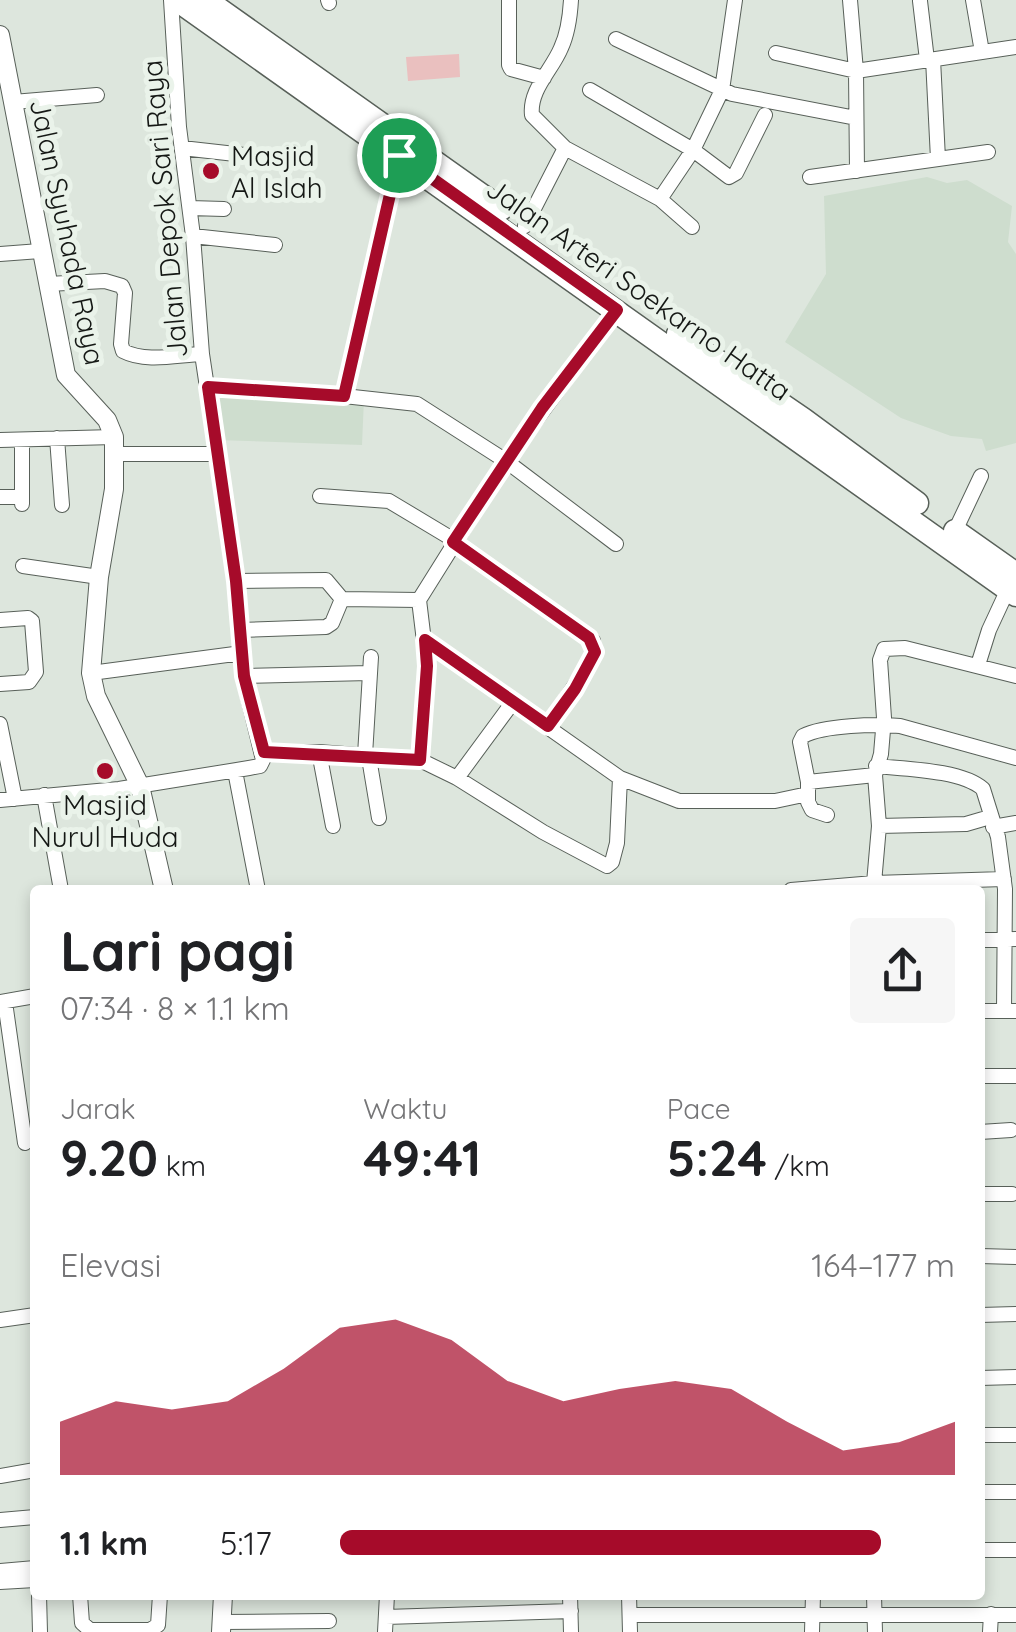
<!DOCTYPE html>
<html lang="id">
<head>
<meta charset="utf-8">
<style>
	body { margin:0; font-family:Quicksand,sans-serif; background:#f6f6f6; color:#202124; height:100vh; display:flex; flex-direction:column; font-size:38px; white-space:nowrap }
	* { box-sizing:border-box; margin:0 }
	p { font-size:32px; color:#757577 }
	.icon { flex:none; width:55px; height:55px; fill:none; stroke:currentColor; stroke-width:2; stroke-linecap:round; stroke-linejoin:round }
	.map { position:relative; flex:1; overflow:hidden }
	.panel { position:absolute; left:30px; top:885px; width:955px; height:715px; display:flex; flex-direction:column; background:#fff; border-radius:10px; box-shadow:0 5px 15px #0003 }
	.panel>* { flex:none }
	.pin { position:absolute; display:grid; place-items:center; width:85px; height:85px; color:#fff; margin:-42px; border:5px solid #fff; border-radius:50%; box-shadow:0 2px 10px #0007 }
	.round { display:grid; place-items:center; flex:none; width:105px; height:105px; border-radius:10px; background:#f6f6f6 }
	.summary { display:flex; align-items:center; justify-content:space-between; height:170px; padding:0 30px }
	h1 { font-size:55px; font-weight:800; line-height:75px }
	.metrics { display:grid; grid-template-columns:repeat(3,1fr); gap:15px; height:170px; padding:10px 30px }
	.metrics div { display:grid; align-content:center }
	.metrics b { font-size:50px; font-weight:800 }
	.metrics small { font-size:28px; font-weight:400 }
	.metrics p { font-size:28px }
	.chart { height:280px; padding:20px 30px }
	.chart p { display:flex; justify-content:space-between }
	.chart svg { width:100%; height:180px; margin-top:10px; fill:#a60b2a; opacity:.7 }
	ul { padding:0 30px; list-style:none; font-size:32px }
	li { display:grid; grid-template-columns:160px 120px 1fr; align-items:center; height:75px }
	li i { height:25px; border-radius:12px; background:#a60b2a }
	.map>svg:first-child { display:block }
	.built { fill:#ceddce }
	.green { fill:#eac0bf }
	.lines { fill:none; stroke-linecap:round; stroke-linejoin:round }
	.minor-casing { stroke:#586059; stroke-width:16 }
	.tertiary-casing { stroke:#586059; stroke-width:20 }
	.primary-casing { stroke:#586059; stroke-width:25 }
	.minor { stroke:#fff; stroke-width:14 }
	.tertiary { stroke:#fff; stroke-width:18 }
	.primary { stroke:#fff; stroke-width:22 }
	.route-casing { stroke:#fff; stroke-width:20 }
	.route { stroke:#a60b2a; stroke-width:12 }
	.poi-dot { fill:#a60b2a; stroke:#eaf3ea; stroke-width:4 }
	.labels { text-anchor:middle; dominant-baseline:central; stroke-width:10; stroke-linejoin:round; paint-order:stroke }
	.poi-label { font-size:28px; fill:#151815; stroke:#eaf3ea; text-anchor:start }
	.street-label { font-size:28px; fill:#151815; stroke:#eaf3ea }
</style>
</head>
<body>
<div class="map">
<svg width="1016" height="1632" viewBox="0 0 1016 1632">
	<rect width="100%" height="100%" fill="#dde6dd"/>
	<path class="built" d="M927 177 947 183 967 180 1012 206 1008 242 1016 254V443L986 451 982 439 951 436 901 418 785 342 826 274 824 196Z
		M219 393 364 399 362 445 217 440Z"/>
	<path class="green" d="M459 54 460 77 408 81 406 57Z"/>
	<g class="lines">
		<defs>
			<path id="minor" d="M328 0 329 3
				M509 0V65L511 69 544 78
				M571 0C570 17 568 33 561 48 552 70 529 90 532 115L565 148 660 199 692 227
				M850 0 856 71 857 171
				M973 0 982 52
				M920 1 927 60
				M616 39 732 94 856 118
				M776 53 856 71 1016 47
				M933 59 938 159
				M590 90 693 150 729 177 736 173 765 115
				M13 102 97 95
				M182 148 253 156
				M810 177 988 152
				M660 199 693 150 722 90 735 0
				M190 208 224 209
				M525 226 565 148
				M193 236 275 245
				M0 254 40 251
				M48 284 105 281 122 286 125 293 121 344 123 351C146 363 177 355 202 354
				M208 387 344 396 417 404 506 461 616 544
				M344 396 399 155
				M57 438 62 505
				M0 440 114 437
				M116 454H219
				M320 496 389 501 454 540
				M0 497H22
				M22 504V440
				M955 531 981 476
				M453 541 593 641V658L548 726
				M23 566 99 577
				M236 581 326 580 342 599 419 600
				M0 620 28 618 32 621 36 672 29 682 0 684
				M239 630 326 627 332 623 342 599
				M425 641 620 778 679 801H775L808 794
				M371 657 365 755 370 764 379 818
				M978 665 989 630 1008 589
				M91 673 242 653
				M243 676 369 673
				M0 724 15 799
				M264 752H319L420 760 457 778 543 832 607 866 612 862 617 843 620 778
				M319 752 333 826
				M420 760 427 666 419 600 506 461 617 309
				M876 766C905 769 962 770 983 789L998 837 1005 889 1004 1010
				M235 771 258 890
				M457 778 513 702
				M808 782 800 742 803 736C824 725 876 724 900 726L1016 758
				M44 795 61 890
				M0 800 119 789 249 768 260 766 263 760 243 676 237 587 202 354 193 236 179 127 171 0
				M827 815 812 810 808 802V782L875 775
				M879 826 966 824 990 817
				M993 827 1016 823
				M874 883 879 826 875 775 881 754 884 718 880 660 884 649 905 648 1016 676
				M791 890 874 883 1004 879
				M980 940 1016 939
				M0 1002 35 996
				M5 1002 25 1143
				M980 1011H1016
				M980 1076H1016
				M980 1132 1011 1130
				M980 1194H1012
				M980 1256 1016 1257
				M980 1315 1016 1314
				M0 1320 35 1315
				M980 1378 1016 1377
				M980 1435H1016
				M0 1476 35 1470
				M980 1492H1016
				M0 1520 35 1517
				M980 1550H1016
				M0 1571 35 1568
				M0 1582 35 1580
				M39 1595 40 1632
				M80 1595 82 1623 90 1630H150L158 1625 160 1595
				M570 1595 571 1632
				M629 1595 630 1632
				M874 1595 875 1632
				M630 1615H1016
				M386 1617 571 1611
				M221 1622 329 1621
				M385 1632 387 1595
				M812 1632 813 1595
				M990 1632 991 1614"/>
			<path id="tertiary" d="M0 35 66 375 107 420 114 437V489L99 577 91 673 96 696 140 786 164 890
				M221 1632 223 1595"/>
			<path id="primary" d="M177 0 1016 595
				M206 0 501 209
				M678 334 803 419 917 503
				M955 531 1016 574"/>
		</defs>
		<use href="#minor" class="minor-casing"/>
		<use href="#tertiary" class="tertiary-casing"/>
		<use href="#primary" class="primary-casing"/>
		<use href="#minor" class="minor"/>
		<use href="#tertiary" class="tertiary"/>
		<use href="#primary" class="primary"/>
	</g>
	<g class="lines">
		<defs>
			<path id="route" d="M399 155 617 310 542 408 453 542 589 638 595 652 575 689 548 726 425 640 427 666 420 760 264 752 244 676 236 581 208 387 344 396Z"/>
		</defs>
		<use href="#route" class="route-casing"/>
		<use href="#route" class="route"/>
	</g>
	<g class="poi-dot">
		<circle cx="211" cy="171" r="10"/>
		<circle cx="105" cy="771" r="10"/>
	</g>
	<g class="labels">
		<g class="poi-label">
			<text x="231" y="155">Masjid<tspan x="231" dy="32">Al Islah</tspan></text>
			<text x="105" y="804" text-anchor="middle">Masjid<tspan x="105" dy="32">Nurul Huda</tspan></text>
		</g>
		<g class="street-label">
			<text transform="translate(164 209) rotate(-95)">Jalan Depok Sari Raya</text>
			<text transform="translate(68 232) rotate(78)">Jalan Syuhada Raya</text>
			<text transform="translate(639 289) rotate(35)">Jalan Arteri Soekarno Hatta</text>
		</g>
	</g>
</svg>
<div class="pin" style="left:399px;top:155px;background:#1e9e55"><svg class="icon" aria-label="arrive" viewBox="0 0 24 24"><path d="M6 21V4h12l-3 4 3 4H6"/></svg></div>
<section class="panel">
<div class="summary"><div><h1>Lari pagi</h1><p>07:34 · 8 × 1.1 km</p></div><a class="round"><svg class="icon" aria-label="share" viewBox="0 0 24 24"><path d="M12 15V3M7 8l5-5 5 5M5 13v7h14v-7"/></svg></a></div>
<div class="metrics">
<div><p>Jarak</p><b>9.20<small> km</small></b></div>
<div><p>Waktu</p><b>49:41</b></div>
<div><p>Pace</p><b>5:24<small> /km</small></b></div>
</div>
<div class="chart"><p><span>Elevasi</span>164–177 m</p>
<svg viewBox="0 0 160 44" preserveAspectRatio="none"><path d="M0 44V31L10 26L20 28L30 26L40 18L50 8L60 6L70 11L80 21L90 26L100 23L110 21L120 23L130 31L140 38L150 36L160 31V44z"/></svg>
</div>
<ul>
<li><b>1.1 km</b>5:17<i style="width:88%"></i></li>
</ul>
</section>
</div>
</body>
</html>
